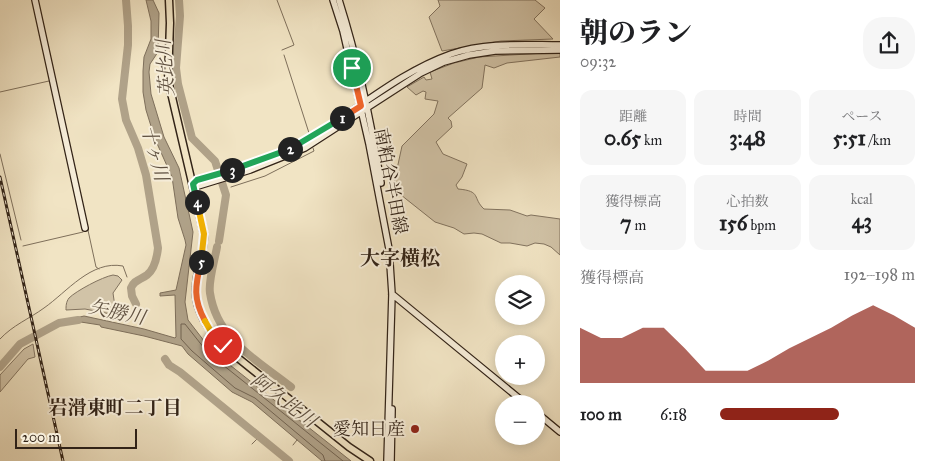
<!DOCTYPE html>
<html lang="ja">
<head>
<meta charset="utf-8">
<style>
	body { margin:0; font-family:"IM FELL Great Primer","Noto Serif JP",serif; background:#f6f6f6; color:#202124; height:100vh; display:flex; flex-direction:column; font-size:19px; white-space:nowrap }
	* { box-sizing:border-box; margin:0 }
	p { font-size:16px; color:#757577 }
	.icon { flex:none; width:28px; height:28px; fill:none; stroke:currentColor; stroke-width:2; stroke-linecap:round; stroke-linejoin:round }
	.map { position:relative; flex:1; overflow:hidden }
	.sheet { display:flex; flex-direction:column; background:#fff; width:375px }
	.sheet>* { flex:none }
	.fabs { position:absolute; left:495px; top:275px; display:grid; gap:10px }
	.fabs a { display:grid; place-items:center; width:50px; height:50px; border-radius:50%; background:#fff; box-shadow:0 2px 12px #0003; font-size:25px }
	.scale { position:absolute; left:15px; bottom:12px; width:122px; box-sizing:border-box; padding-left:5px; border:2px solid #322317; border-top:0; font-size:14px; line-height:18px; white-space:nowrap; color:#322317; -webkit-text-stroke:4px #f6edd9; paint-order:stroke }
	.pin { position:absolute; display:grid; place-items:center; width:42px; height:42px; color:#fff; margin:-21px; border:2px solid #fff; border-radius:50%; box-shadow:0 1px 5px #0007 }
	.km { position:absolute; width:25px; height:25px; margin:-12px; border-radius:50%; background:#222; color:#fff; font-size:14px; line-height:25px; text-align:center }
	.round { display:grid; place-items:center; flex:none; width:52px; height:52px; border-radius:20px; background:#f6f6f6 }
	.headline { display:flex; align-items:center; justify-content:space-between; height:85px; padding:0 20px }
	h1 { font-size:28px; font-weight:800; line-height:38px }
	.figures { display:grid; grid-template-columns:repeat(3,1fr); gap:8px; height:85px; padding:5px 20px }
	.figures div { display:grid; align-content:center; border-radius:12px; background:#f6f6f6; text-align:center }
	.figures b { font-size:21px; font-weight:800 }
	.figures small { font-size:14px; font-weight:400 }
	.figures p { font-size:14px }
	.chart { height:140px; padding:10px 20px }
	.chart p { display:flex; justify-content:space-between }
	.chart svg { width:100%; height:90px; margin-top:5px; fill:#8f2418; opacity:.7 }
	ul { padding:0 20px; list-style:none; font-size:16px }
	li { display:grid; grid-template-columns:80px 60px 1fr; align-items:center; height:38px }
	li i { height:12px; border-radius:6px; background:#8f2418 }
	main { display:flex; flex:1; min-height:0 }
	.map>svg:first-child { display:block }
	.green { fill:#d1c3a7; stroke:#82735f }
	.water { fill:#b0a289; stroke:#7e6f5b }
	.lines { fill:none; stroke-linecap:round; stroke-linejoin:round }
	.shore { stroke:#716250; stroke-width:1 }
	.stream { stroke:#7e6f5b; stroke-width:1 }
	.river { stroke:#b0a289; stroke-width:8 }
	.secondary-casing { stroke:#322317; stroke-width:8 }
	.primary-casing { stroke:#322317; stroke-width:9 }
	.secondary { stroke:#f6edd9; stroke-width:5.5 }
	.primary { stroke:#f1e4c4; stroke-width:6 }
	.rail-casing { stroke:#322317; stroke-width:3 }
	.rail { stroke:#f6edd9; stroke-width:1; stroke-dasharray:4; stroke-linecap:butt }
	.split-1-casing { stroke:#fff; stroke-width:10 }
	.split-2-casing { stroke:#fff; stroke-width:10 }
	.split-3-casing { stroke:#fff; stroke-width:10 }
	.split-4-casing { stroke:#fff; stroke-width:10 }
	.split-5-casing { stroke:#fff; stroke-width:10 }
	.split-6-casing { stroke:#fff; stroke-width:10 }
	.split-7-casing { stroke:#fff; stroke-width:10 }
	.split-1 { stroke:#f0652b; stroke-width:6 }
	.split-2 { stroke:#22a559; stroke-width:6 }
	.split-3 { stroke:#22a559; stroke-width:6 }
	.split-4 { stroke:#22a559; stroke-width:6 }
	.split-5 { stroke:#f5b400; stroke-width:6 }
	.split-6 { stroke:#f0652b; stroke-width:6 }
	.split-7 { stroke:#f5b400; stroke-width:6 }
	.poi-dot { fill:#8f2418; stroke:#f6edd9; stroke-width:2 }
	.labels { text-anchor:middle; dominant-baseline:central; stroke-width:4; stroke-linejoin:round; paint-order:stroke }
	.street-label { font-size:18px; fill:#322317; stroke:#f6edd9 }
	.poi-label { font-size:18px; fill:#322317; stroke:#f6edd9; text-anchor:end }
	.water-label { font-size:19px; font-style:italic; fill:#5e4f3f; stroke:#f6edd9 }
	.neighbourhood-label { font-size:19px; font-weight:bold; fill:#322317; stroke:#f6edd9 }
	.quarter-label { font-size:20px; font-weight:bold; fill:#322317; stroke:#f6edd9 }
</style>
</head>
<body>
<main>
<div class="map">
<svg width="560" height="461" viewBox="0 0 560 461">
	<rect width="100%" height="100%" fill="#f1e4c4"/>
	<filter id="stains"><feTurbulence type="fractalNoise" baseFrequency=".004" numOctaves="4"/><feColorMatrix values="0 0 0 0 .2 0 0 0 0 .09 0 0 0 0 .02 0 0 0 .5 -.17"/></filter>
	<radialGradient id="worn" r=".72"><stop offset=".6" stop-color="#630" stop-opacity="0"/><stop offset="1" stop-color="#630" stop-opacity=".3"/></radialGradient>
	<path class="green" d="M438 0H535L545 8 534 19 553 39 501 41 442 51 429 17 440 6Z
		M544 53H560V57L507 63 494 68 485 65 482 88 448 118 451 121 452 127 436 142 443 154 467 164 462 177 456 185 458 189C482 191 472 198 484 209L510 210 527 216 531 215 560 219V255L551 247 544 244 535 243 527 246 510 243H501L482 234 474 233 464 234 454 228 435 222 396 191 394 183 402 146 434 114 438 101 425 99 426 92 423 91 416 95 407 87 424 77 426 80 432 79 430 72 454 63 479 57Z
		M113 275 118 276 122 280 113 293 114 300 121 316 85 309 66 310C66 306 66 302 69 298 76 291 102 277 113 275Z
		M33 344 35 357 28 359 0 392V375L24 349Z"/>
	<path class="water" d="M146 0H153L159 13 158 52 150 64 149 72 151 94 164 137 179 168 193 232 185 302 188 320 211 350 351 461H322L252 402 232 392 188 354 182 346 144 336 101 327 100 325 68 320 84 316 144 329 175 338 176 337 175 295 160 296V293L176 290 186 245 185 240 178 218 172 177 155 139 146 110 143 92V71L144 57 151 39V21Z"/>
	<g class="lines">
		<path class="shore" d="M325 461 323 455 255 398 235 388 192 351 181 339V324H185L208 353 343 461"/>
		<path class="stream" d="M38 0 96 267 99 269
			M277 0 294 45 282 50
			M284 55 309 133
			M0 92 49 81
			M0 154 21 240
			M231 187 265 176 314 151 313 148
			M23 246 83 232
			M0 339C13 325 29 319 44 308 67 292 91 260 123 266L127 277
			M252 444 259 437
			M293 445 297 440"/>
		<path class="river" d="M126 0 128 26V45L122 99 126 120 138 148 146 175 158 248C157 257 155 269 147 275 140 280 134 280 131 288L132 296 136 304
			M179 0 180 16 176 68 178 84 192 138 215 161 226 195 219 241
			M217 247C215 259 208 281 210 293 217 340 257 360 291 387
			M165 359 169 365 180 372 289 461
			M0 367 20 344 59 323 78 320"/>
		<defs>
			<path id="secondary" d="M35 0 85 228
				M333 0 343 31 369 144 389 249 392 294 387 461
				M339 0C358 60 371 121 381 183
				M560 45C524 45 486 42 451 54 397 73 353 114 304 142 271 160 233 171 197 180L193 184 198 186 250 170 305 148 421 73 444 62 469 55 495 51 560 50
				M392 294 526 404
				M536 412 560 432
				M391 461 392 409"/>
			<path id="primary" d="M169 0 170 23 168 80 204 234C204 252 197 269 196 287 194 310 209 330 223 346L349 447 370 461"/>
		</defs>
		<use href="#secondary" class="secondary-casing"/>
		<use href="#primary" class="primary-casing"/>
		<use href="#secondary" class="secondary"/>
		<use href="#primary" class="primary"/>
		<defs>
			<path id="rail" d="M0 177 63 461"/>
		</defs>
		<use href="#rail" class="rail-casing"/>
		<use href="#rail" class="rail"/>
	</g>
	<g class="lines">
		<defs>
			<path id="split-1" d="M342 118 361 106 352 68"/>
			<path id="split-2" d="M290 149 342 118"/>
			<path id="split-3" d="M232 170 290 149"/>
			<path id="split-4" d="M197 202 193 184 197 180 232 170"/>
			<path id="split-5" d="M197 202 204 234 201 262"/>
			<path id="split-6" d="M201 262C195 286 193 299 205 321"/>
			<path id="split-7" d="M205 321 213 335 223 346"/>
		</defs>
		<use href="#split-1" class="split-1-casing"/>
		<use href="#split-2" class="split-2-casing"/>
		<use href="#split-3" class="split-3-casing"/>
		<use href="#split-4" class="split-4-casing"/>
		<use href="#split-5" class="split-5-casing"/>
		<use href="#split-6" class="split-6-casing"/>
		<use href="#split-7" class="split-7-casing"/>
		<use href="#split-1" class="split-1"/>
		<use href="#split-2" class="split-2"/>
		<use href="#split-3" class="split-3"/>
		<use href="#split-4" class="split-4"/>
		<use href="#split-5" class="split-5"/>
		<use href="#split-6" class="split-6"/>
		<use href="#split-7" class="split-7"/>
	</g>
	<circle class="poi-dot" cx="415" cy="429" r="5"/>
	<g class="labels">
		<g class="street-label">
			<text transform="translate(391 181) rotate(79)">南粕谷半田線</text>
		</g>
		<g class="poi-label">
			<text x="405" y="429">愛知日産</text>
		</g>
		<g class="water-label">
			<text transform="translate(165 68) rotate(-94)">英比川</text>
			<text transform="translate(155 153) rotate(75)">十ヶ川</text>
			<text transform="translate(117 312) rotate(12)">矢勝川</text>
			<text transform="translate(284 400) rotate(37)">阿久比川</text>
		</g>
		<g class="neighbourhood-label">
			<text x="115" y="407">岩滑東町二丁目</text>
		</g>
		<g class="quarter-label">
			<text x="400" y="258">大字横松</text>
		</g>
	</g>
	<rect width="100%" height="100%" filter="url(#stains)"/>
	<rect width="100%" height="100%" fill="url(#worn)"/>
</svg>
<div class="fabs">
<a><svg class="icon" aria-label="layers" viewBox="0 0 24 24"><path d="M12 4l9 5-9 5-9-5zM3 14l9 5 9-5"/></svg></a>
<a>+</a>
<a>−</a>
</div>
<div class="scale">200 m</div>
<div class="pin" style="left:352px;top:68px;background:#1e9e55"><svg class="icon" aria-label="arrive" viewBox="0 0 24 24"><path d="M6 21V4h12l-3 4 3 4H6"/></svg></div>
<div class="pin" style="left:223px;top:346px;background:#d93025"><svg class="icon" aria-label="check" viewBox="0 0 24 24"><path d="M5 12l5 5 9-10"/></svg></div>
<b class="km" style="left:342px;top:118px">1</b>
<b class="km" style="left:290px;top:149px">2</b>
<b class="km" style="left:232px;top:170px">3</b>
<b class="km" style="left:197px;top:202px">4</b>
<b class="km" style="left:201px;top:262px">5</b>
</div>
<section class="sheet">
<div class="headline"><div><h1>朝のラン</h1><p>09:32</p></div><a class="round"><svg class="icon" aria-label="share" viewBox="0 0 24 24"><path d="M12 15V3M7 8l5-5 5 5M5 13v7h14v-7"/></svg></a></div>
<div class="figures">
<div><p>距離</p><b>0.65<small> km</small></b></div>
<div><p>時間</p><b>3:48</b></div>
<div><p>ペース</p><b>5:51<small> /km</small></b></div>
</div>
<div class="figures">
<div><p>獲得標高</p><b>7<small> m</small></b></div>
<div><p>心拍数</p><b>156<small> bpm</small></b></div>
<div><p>kcal</p><b>43</b></div>
</div>
<div class="chart"><p><span>獲得標高</span>192–198 m</p>
<svg viewBox="0 0 160 44" preserveAspectRatio="none"><path d="M0 44V17L10 22L20 22L30 17L40 17L50 27L60 38L70 38L80 38L90 33L100 27L110 22L120 17L130 11L140 6L150 11L160 17V44z"/></svg>
</div>
<ul>
<li><b>100 m</b>6:18<i style="width:61%"></i></li>
</ul>
</section>
</main>
</body>
</html>
